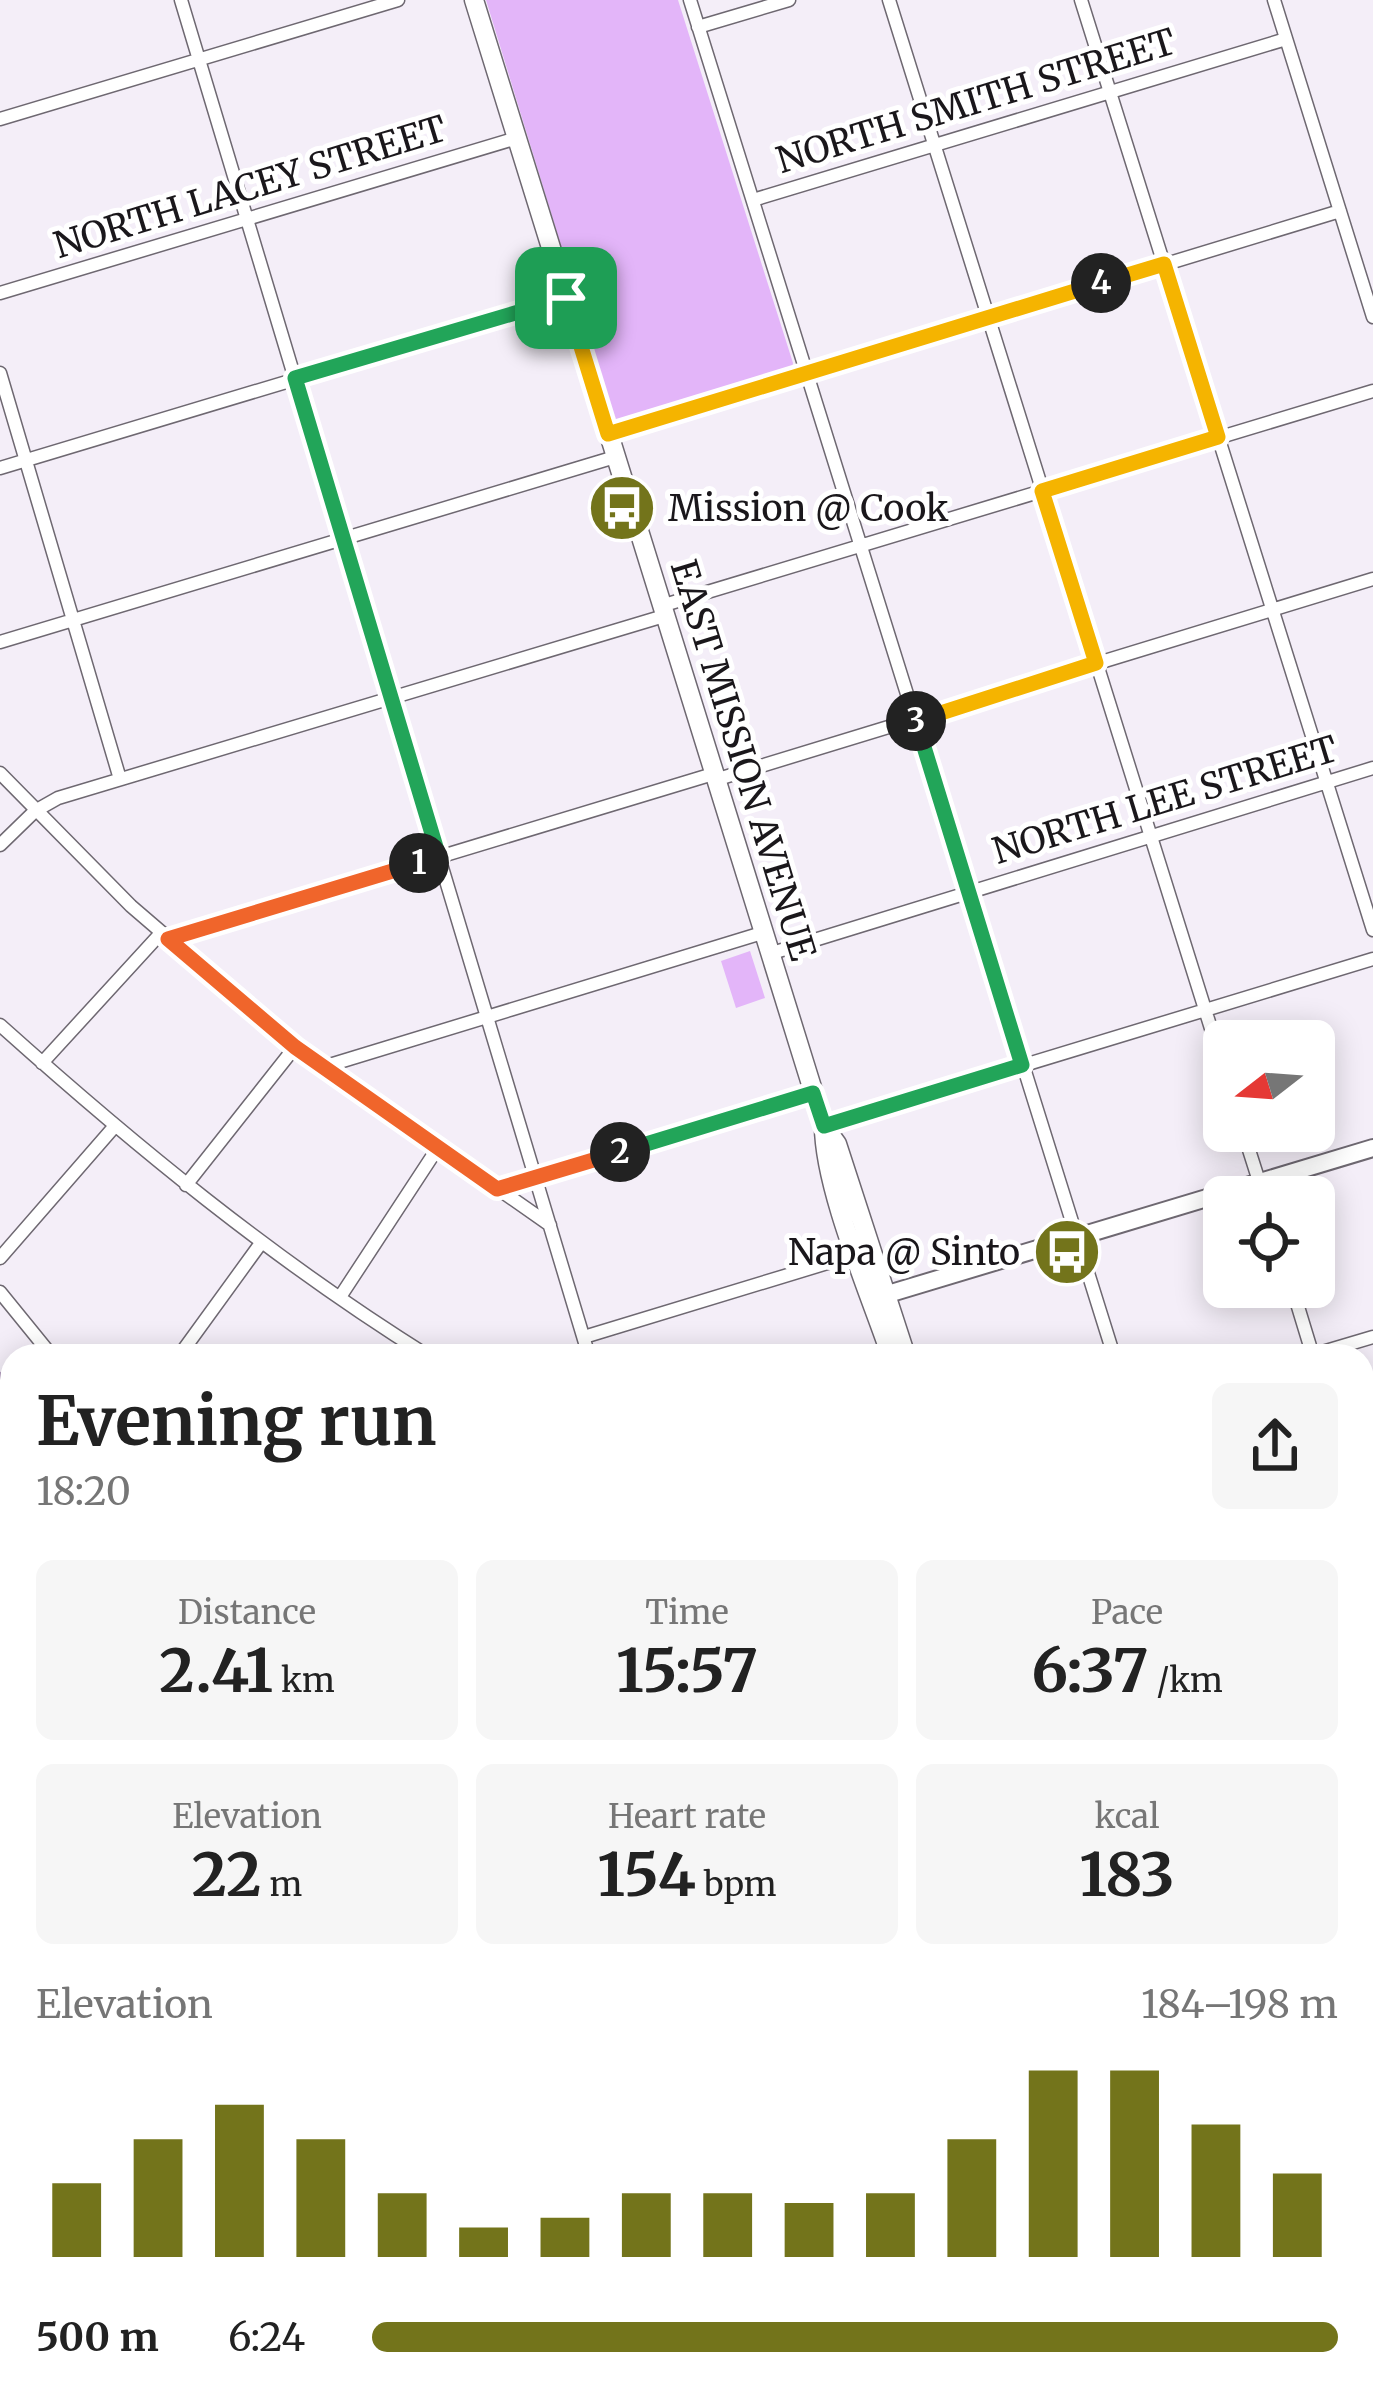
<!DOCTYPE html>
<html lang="en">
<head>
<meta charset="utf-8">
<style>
	body { margin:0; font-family:Merriweather,serif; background:#f6f6f6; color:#222; height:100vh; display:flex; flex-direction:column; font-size:45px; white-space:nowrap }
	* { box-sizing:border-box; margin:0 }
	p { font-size:39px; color:#767676 }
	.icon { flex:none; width:66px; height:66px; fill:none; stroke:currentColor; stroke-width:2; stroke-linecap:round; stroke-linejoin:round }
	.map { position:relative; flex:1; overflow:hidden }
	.details { position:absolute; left:0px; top:1344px; width:1374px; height:1062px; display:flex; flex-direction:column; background:#fff; border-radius:36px 36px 0 0; box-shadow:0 6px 30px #0003 }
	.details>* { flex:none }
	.needle { width:78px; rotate:253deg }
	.fabs { position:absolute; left:1203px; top:1020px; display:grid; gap:24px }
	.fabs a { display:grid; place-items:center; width:132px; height:132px; border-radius:18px; background:#fff; box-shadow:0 6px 30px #0003; font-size:60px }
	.pin { position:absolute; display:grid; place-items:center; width:102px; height:102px; color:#fff; margin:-51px; border-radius:24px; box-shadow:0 6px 18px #0006 }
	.km { position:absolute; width:60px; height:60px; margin:-30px; border-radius:50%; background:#222; color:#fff; font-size:33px; line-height:60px; text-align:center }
	.round { display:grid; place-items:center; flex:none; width:126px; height:126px; border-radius:18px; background:#f6f6f6 }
	.headline { display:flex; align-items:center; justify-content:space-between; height:204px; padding:0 36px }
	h1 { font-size:66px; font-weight:700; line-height:90px }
	.stats { display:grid; grid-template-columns:repeat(3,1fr); gap:18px; height:204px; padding:12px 36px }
	.stats div { display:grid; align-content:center; border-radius:18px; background:#f6f6f6; text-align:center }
	.stats b { font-size:60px; font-weight:700 }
	.stats small { font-size:33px; font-weight:400 }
	.stats p { font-size:33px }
	.chart { height:336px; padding:24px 36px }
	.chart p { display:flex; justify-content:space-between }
	.chart svg { width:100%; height:216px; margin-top:12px; stroke:#73741b; stroke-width:6 }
	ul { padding:0 36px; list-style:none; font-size:39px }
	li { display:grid; grid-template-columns:192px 144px 1fr; align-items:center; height:90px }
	li i { height:30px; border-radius:15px; background:#73741b }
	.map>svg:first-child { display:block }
	.green { fill:#e3b5f9 }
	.water { fill:#b283c9; stroke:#846395; stroke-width:3 }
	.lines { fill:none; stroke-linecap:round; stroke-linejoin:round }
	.minor-casing { stroke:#6e6871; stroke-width:15 }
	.tertiary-casing { stroke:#6e6871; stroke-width:18 }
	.secondary-casing { stroke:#6e6871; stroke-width:20 }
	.primary-casing { stroke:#6e6871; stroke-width:21 }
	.minor { stroke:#fff; stroke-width:12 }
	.tertiary { stroke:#fff; stroke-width:15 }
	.secondary { stroke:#fff; stroke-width:16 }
	.primary { stroke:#fff; stroke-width:18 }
	.rail { stroke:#6e6a70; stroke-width:3; stroke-dasharray:6 12; stroke-linecap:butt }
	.split-1-casing { stroke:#fff; stroke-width:24 }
	.split-2-casing { stroke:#fff; stroke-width:24 }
	.split-3-casing { stroke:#fff; stroke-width:24 }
	.split-4-casing { stroke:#fff; stroke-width:24 }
	.split-5-casing { stroke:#fff; stroke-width:24 }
	.split-1 { stroke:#22a559; stroke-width:15 }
	.split-2 { stroke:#f0652b; stroke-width:15 }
	.split-3 { stroke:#22a559; stroke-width:15 }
	.split-4 { stroke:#f5b400; stroke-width:15 }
	.split-5 { stroke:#f5b400; stroke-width:15 }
	.labels { text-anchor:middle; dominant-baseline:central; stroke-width:10; stroke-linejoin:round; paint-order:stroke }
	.street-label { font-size:36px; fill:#1a171b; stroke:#fff }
	.poi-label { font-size:36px; fill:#1a171b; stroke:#fff; text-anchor:start }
</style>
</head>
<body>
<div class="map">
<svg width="1373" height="2406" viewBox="0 0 1373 2406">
	<rect width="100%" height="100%" fill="#f4eef8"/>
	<path class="green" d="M486 0H678L793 363 792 369 620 422 614 419Z
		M750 951 765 998 736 1008 721 961Z
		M0 1556 12 1574V1629L0 1615Z
		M1362 2115 1373 2116V2406H1255L1251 2394H1362Z
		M53 2394H106L124 2406H45Z"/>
	<path class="water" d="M0 1374 12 1391V1574L0 1556Z
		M1362 1995 1373 1996V2116L1362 2115Z"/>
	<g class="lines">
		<defs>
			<path id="minor" d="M181 0 589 1356
				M690 0 1114 1356
				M889 0 1224 1070
				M1081 0 1373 930
				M1274 0 1373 317
				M698 27 789 0
				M0 119 398 0
				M753 200 1286 39
				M0 293 517 138
				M0 373 120 779
				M608 434 1340 211
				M0 468 566 298
				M661 606 1373 391
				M0 642 615 457
				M0 773 131 906 295 1047 550 1225
				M715 780 1373 579
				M0 845 35 811 58 798 664 616
				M168 939 713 774
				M769 954 1373 768
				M0 1025C135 1146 274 1260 428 1356
				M42 1063 161 933
				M323 1067 762 933
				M824 1126 1373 959
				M1243 1131 1264 1197
				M186 1185 295 1047
				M497 1189 813 1093
				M0 1258 114 1127
				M1292 1287 1313 1356
				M0 1292 52 1356
				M340 1297 437 1149
				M584 1337 857 1254
				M179 1356 261 1243
				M1309 1356 1373 1337
				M1362 1511 1373 1546
				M1362 1720 1373 1716
				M0 1834 12 1822
				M0 1840 12 1851
				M1362 1908 1373 1905
				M1362 1967H1373
				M0 2024 12 2035"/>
			<path id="tertiary" d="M0 1635 12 1650
				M206 2394 228 2406"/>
			<path id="secondary" d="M878 1297 1373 1148
				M1053 2406 1091 2394"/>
			<path id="primary" d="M474 0 824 1126C824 1188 870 1294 891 1356
				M824 1126 837 1144 906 1356
				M1222 2394 1226 2406
				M1244 2394 1248 2406"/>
		</defs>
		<use href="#minor" class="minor-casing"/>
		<use href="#tertiary" class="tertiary-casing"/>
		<use href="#secondary" class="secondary-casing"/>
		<use href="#primary" class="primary-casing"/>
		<use href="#minor" class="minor"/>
		<use href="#tertiary" class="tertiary"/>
		<use href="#secondary" class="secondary"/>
		<use href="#primary" class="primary"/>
		<path class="rail" d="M1362 2262 1373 2259
			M0 2296 12 2305
			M132 2394 149 2406
			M898 2406 938 2394"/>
	</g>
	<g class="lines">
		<defs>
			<path id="split-1" d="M419 863 439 857 295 378 566 298"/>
			<path id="split-2" d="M419 863 168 939 295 1047 497 1189 620 1152"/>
			<path id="split-3" d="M620 1152 813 1093 824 1126 1022 1065 916 721"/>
			<path id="split-4" d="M916 721 1096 663 1042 491 1218 437 1164 264 1101 283"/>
			<path id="split-5" d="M566 298 608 434 1101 283"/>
		</defs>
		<use href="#split-1" class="split-1-casing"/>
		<use href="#split-2" class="split-2-casing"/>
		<use href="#split-3" class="split-3-casing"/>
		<use href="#split-4" class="split-4-casing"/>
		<use href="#split-5" class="split-5-casing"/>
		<use href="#split-1" class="split-1"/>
		<use href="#split-2" class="split-2"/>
		<use href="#split-3" class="split-3"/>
		<use href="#split-4" class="split-4"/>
		<use href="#split-5" class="split-5"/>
	</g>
	<defs>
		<symbol id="bus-disc" viewBox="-11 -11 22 22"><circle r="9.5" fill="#73741b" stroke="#fff"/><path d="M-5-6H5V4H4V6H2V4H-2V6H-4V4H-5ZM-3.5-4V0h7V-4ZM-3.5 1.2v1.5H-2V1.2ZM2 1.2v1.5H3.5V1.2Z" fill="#fff"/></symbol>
	</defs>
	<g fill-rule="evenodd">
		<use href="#bus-disc" x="584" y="470" width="76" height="76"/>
		<use href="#bus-disc" x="1029" y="1214" width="76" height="76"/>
	</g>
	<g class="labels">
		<g class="street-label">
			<text transform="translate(976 101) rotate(-17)">NORTH SMITH STREET</text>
			<text transform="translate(250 187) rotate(-17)">NORTH LACEY STREET</text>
			<text transform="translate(743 760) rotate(73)">EAST MISSION AVENUE</text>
			<text transform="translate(1165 800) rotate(-17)">NORTH LEE STREET</text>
		</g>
		<g class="poi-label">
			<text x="668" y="508">Mission @ Cook</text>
			<text x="1020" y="1252" text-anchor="end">Napa @ Sinto</text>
		</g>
	</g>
</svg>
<div class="fabs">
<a><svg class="needle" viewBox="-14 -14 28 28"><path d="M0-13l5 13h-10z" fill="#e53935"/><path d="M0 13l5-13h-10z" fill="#767676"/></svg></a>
<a><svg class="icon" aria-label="locate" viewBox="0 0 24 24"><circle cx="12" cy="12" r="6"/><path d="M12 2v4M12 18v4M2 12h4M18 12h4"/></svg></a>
</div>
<div class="pin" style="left:566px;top:298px;background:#1e9e55"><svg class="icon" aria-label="arrive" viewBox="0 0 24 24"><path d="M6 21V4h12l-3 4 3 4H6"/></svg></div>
<b class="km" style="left:419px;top:863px">1</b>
<b class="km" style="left:620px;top:1152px">2</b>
<b class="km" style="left:916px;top:721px">3</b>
<b class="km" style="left:1101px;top:283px">4</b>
<section class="details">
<div class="headline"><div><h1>Evening run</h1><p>18:20</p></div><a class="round"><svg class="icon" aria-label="share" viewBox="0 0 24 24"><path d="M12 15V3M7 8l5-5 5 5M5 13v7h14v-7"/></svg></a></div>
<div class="stats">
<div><p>Distance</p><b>2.41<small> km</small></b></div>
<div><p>Time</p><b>15:57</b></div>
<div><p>Pace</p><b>6:37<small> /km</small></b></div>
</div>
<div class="stats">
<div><p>Elevation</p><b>22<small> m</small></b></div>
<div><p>Heart rate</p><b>154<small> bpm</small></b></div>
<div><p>kcal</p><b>183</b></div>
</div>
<div class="chart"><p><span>Elevation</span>184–198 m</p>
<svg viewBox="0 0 160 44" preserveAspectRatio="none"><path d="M5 44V29M15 44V20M25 44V13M35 44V20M45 44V31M55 44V38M65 44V36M75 44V31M85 44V31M95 44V33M105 44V31M115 44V20M125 44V6M135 44V6M145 44V17M155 44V27"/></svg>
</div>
<ul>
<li><b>500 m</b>6:24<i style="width:100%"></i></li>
</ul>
</section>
</div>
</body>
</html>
